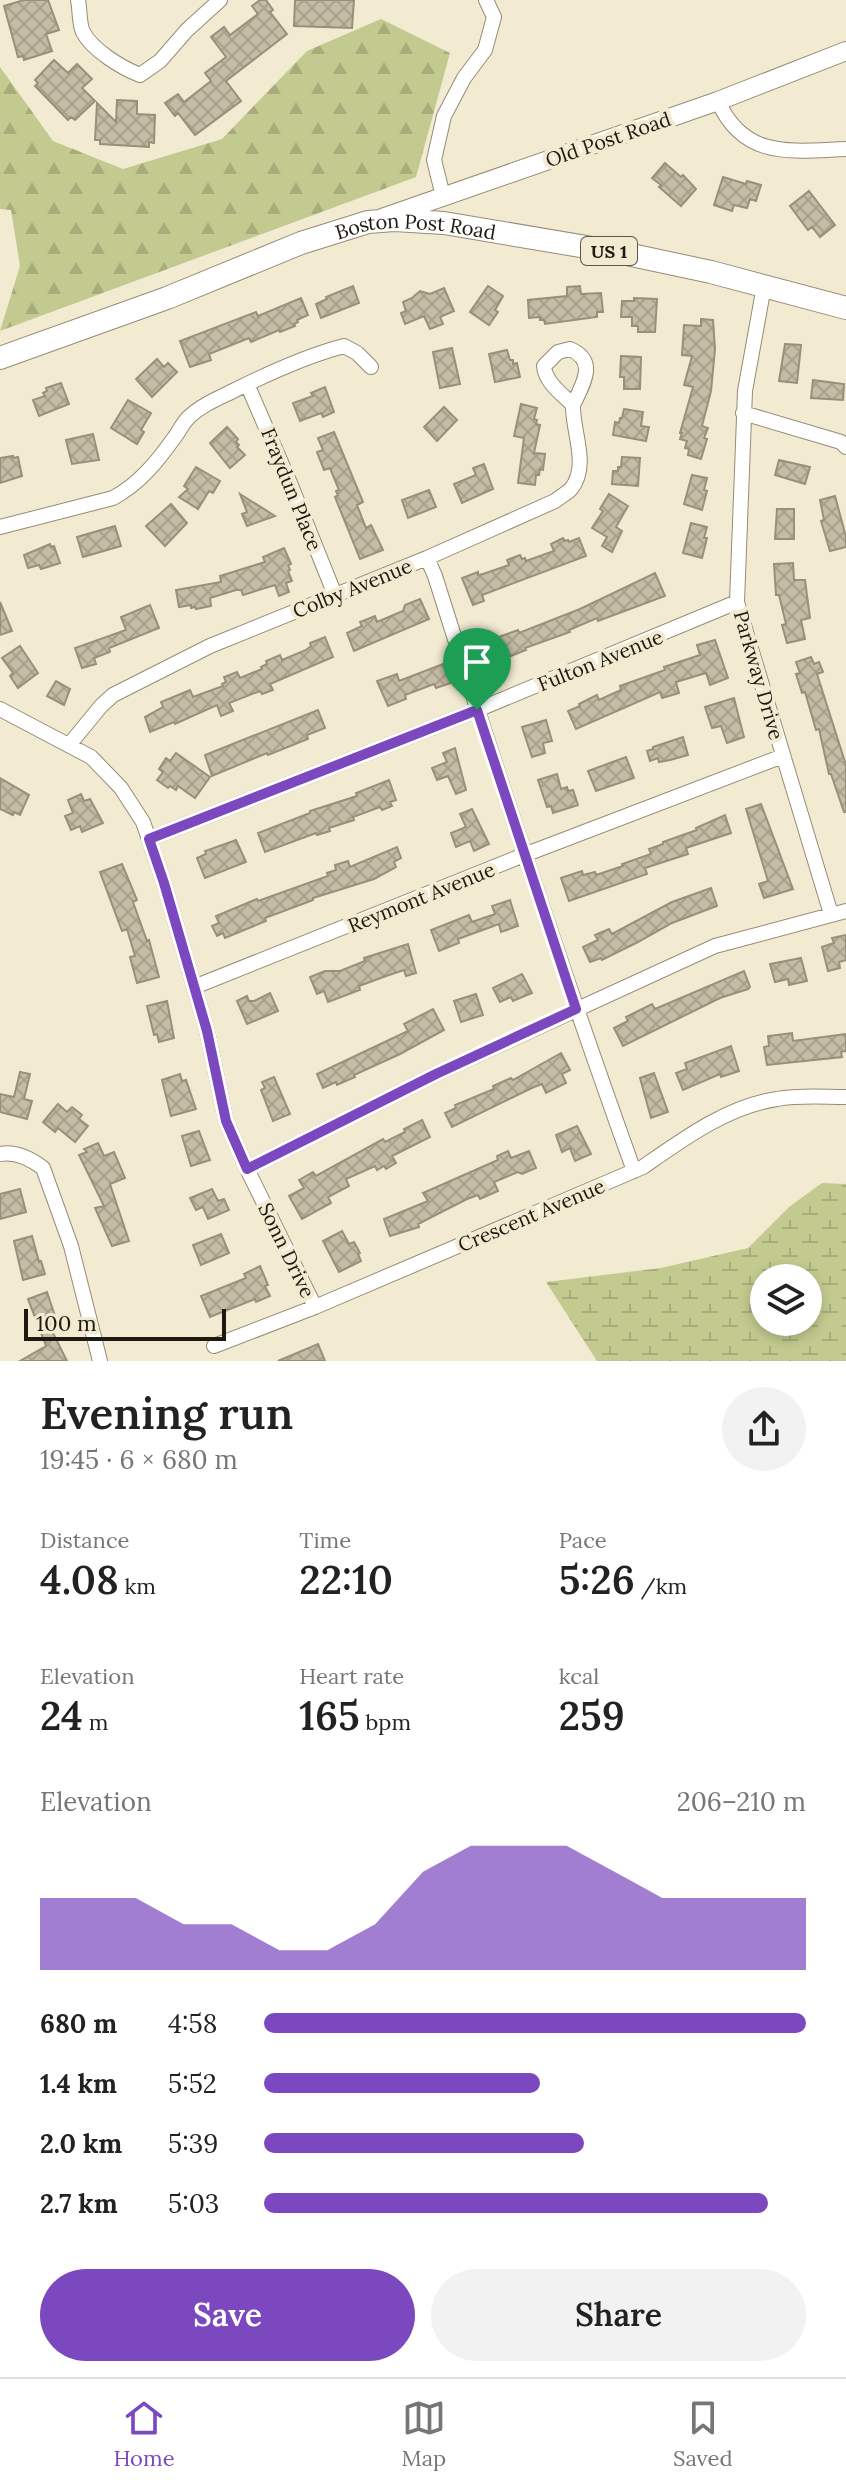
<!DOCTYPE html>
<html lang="en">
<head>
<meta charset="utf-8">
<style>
	body { margin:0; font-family:Lora,serif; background:#f2f2f2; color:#222; height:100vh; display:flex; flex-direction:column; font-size:30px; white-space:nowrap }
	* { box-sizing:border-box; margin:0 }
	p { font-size:26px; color:#767676 }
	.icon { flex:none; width:44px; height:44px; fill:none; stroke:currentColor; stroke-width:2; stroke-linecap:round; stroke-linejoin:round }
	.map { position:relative; height:1361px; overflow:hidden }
	.sheet { display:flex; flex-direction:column; background:#fff; flex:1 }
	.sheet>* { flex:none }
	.controls { position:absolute; left:750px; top:1264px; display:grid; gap:16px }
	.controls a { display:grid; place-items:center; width:72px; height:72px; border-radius:50%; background:#fff; box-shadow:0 4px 12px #0003; font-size:40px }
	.scale { position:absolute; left:24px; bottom:20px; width:202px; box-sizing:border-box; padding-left:8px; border:4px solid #1e1a12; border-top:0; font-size:22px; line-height:28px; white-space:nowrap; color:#1e1a12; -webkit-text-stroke:6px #f3ead2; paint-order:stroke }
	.pin { position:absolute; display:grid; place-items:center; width:68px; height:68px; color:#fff; margin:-82px -34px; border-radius:50% 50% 50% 0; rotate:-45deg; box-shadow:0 0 8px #0007 }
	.pin .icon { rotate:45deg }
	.round { display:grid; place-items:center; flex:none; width:84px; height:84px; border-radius:42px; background:#f2f2f2 }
	.headline { display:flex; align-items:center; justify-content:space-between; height:136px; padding:0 40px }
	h1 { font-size:44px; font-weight:600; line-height:60px }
	.stats { display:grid; grid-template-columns:repeat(3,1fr); gap:12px; height:136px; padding:8px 40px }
	.stats div { display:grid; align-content:center }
	.stats b { font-size:40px; font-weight:600 }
	.stats small { font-size:22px; font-weight:400 }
	.stats p { font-size:22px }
	.chart { height:224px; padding:16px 40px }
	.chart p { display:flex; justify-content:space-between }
	.chart svg { width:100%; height:144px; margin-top:8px; fill:#7c48bf; opacity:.7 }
	.action { display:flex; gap:16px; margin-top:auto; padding:16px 40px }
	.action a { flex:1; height:92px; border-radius:48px; background:#7c48bf; color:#fff; font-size:32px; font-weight:600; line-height:92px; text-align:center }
	.action a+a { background:#f2f2f2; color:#222 }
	ul { padding:0 40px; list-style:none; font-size:26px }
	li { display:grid; grid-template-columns:128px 96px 1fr; align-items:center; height:60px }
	li i { height:20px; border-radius:10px; background:#7c48bf }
	.tabs { display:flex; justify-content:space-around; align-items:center; height:112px; border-top:2px solid #e0e0e0; background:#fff; font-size:22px; color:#767676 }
	.tabs a { display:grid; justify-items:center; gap:4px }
	.tabs .current { color:#7c48bf }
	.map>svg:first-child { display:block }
	.forest { fill:url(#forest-firs) }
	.wetland { fill:url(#wetland-marsh); fill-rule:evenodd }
	.building { fill:url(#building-cross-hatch); stroke:#99907a; stroke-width:2 }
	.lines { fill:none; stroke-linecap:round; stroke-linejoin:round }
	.minor-casing { stroke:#958c76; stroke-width:16 }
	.tertiary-casing { stroke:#958c76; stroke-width:20 }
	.primary-casing { stroke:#958c76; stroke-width:24 }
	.minor { stroke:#fff; stroke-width:14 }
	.tertiary { stroke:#fff; stroke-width:18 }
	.primary { stroke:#fff; stroke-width:22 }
	.route-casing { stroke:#fff; stroke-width:16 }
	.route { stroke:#7c48bf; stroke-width:10 }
	.labels { text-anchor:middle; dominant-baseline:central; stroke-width:8; stroke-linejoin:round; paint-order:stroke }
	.shield { fill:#f3ead2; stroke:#5e584c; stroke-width:2 }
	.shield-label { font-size:18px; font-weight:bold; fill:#1e1a12 }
	.street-label { font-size:20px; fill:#1e1a12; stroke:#f3ead2 }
</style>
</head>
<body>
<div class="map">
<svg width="846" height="1361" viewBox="0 0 846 1361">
	<defs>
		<pattern id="forest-firs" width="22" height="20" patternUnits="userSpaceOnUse" patternTransform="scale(2)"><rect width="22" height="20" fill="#c3ca8f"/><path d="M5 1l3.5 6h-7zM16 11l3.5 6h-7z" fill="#a7ad7a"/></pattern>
		<pattern id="wetland-marsh" width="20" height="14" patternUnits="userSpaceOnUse" patternTransform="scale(2)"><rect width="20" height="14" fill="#c3ca8f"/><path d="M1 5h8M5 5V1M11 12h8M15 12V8" fill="none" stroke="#a7ad7a"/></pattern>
		<pattern id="building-cross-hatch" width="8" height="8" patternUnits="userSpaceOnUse" patternTransform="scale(2)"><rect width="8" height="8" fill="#c5bca5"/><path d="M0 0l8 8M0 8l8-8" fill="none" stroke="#a9a18d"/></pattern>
	</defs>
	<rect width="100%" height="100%" fill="#f3ead2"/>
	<path class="forest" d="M381 19 450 53 416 177 0 331 20 266 11 210 0 209V67L53 141 123 169 222 139 307 51Z"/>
	<path class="wetland" d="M822 1183 846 1184V1361H597L546 1282 661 1268 748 1248 789 1207ZM764 1278H808V1322H764Z"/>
	<path class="building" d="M24 0H48L59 30 46 34 52 51 24 60 23 56 18 57 4 6Z
		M260 0H266L273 10 270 12 287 34 226 81 241 101 195 135 178 113 175 116 165 103 178 94 184 102 211 81 205 73 226 57 211 37 224 27 230 35 258 14 252 6Z
		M295 0H354L352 28 294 26Z
		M54 60 68 73 77 64 92 79 82 88 95 101 75 120 71 117 68 120 35 86 38 83 35 80Z
		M117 100 137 101V114L155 115 154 143 149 142V147L100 144V140H95L97 103 116 122Z
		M665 163 681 177 683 175 696 189 681 206 659 187 661 185 652 178Z
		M723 177 746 184 747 181 761 185 756 201 750 199 747 208 734 205 732 211 714 205Z
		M809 191 835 225 820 237 812 227 808 230 790 206Z
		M353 286 359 303 321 318 316 304 327 299 326 297Z
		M488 286 503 296 495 310 498 312 489 325 470 312Z
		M580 286 581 294 601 293 603 312H597V317L545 324 544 320H540V317L529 318 528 300 567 296V287Z
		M444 288 454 311 440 317 443 324 430 329 424 316 405 324 401 313 406 311 403 302 412 298 420 291 430 294Z
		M301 298 308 315 297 320 298 322 294 324 295 326 280 332 279 330 251 342 249 338 209 354 211 360 190 367 180 341 256 312 258 316Z
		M634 298 657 299 655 332H638V326H632V317H621L622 301H634Z
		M701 319 713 320 715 349 711 391 702 426 708 428 704 438 707 439 701 459 688 455 689 449 685 448 687 441 680 439 682 433H680L693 387 684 385 692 356 682 355 684 325 701 326Z
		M785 344 801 345 797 383 779 381Z
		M452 348 460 384 440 388 433 352Z
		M507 350 510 360H513V364L517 363 520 377 495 382 489 354Z
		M621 356 641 357 640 389H624V377H620Z
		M157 359 164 367 168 363 177 372 152 397 136 379Z
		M813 380 844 384 843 400 811 398Z
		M61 383 69 404 39 416 33 400 45 396 43 393 47 391 46 388Z
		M325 387 334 412 323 417 321 413 300 421 293 403 313 396 311 393Z
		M128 400 151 413 141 430 144 432 137 444 111 428Z
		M521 404 537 408 534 419 537 420 536 424 540 425 534 453 545 454 543 470 540 469 539 475H536L535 485 518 483 524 438 514 436Z
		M444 407 457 420 437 441 424 427Z
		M624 409 643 412 641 426 649 427 646 441 613 435 615 422 619 423 620 418H622Z
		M227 427 238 439 236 442 239 445 237 447 245 455 230 468 210 443Z
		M334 432 363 502 357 505 366 528 371 525 383 550 360 559 335 497 338 495 336 491 339 490 330 468 324 470 317 452 323 450 318 438Z
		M93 434 99 460 72 464 66 440Z
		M13 456V458L18 457 22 476 0 483V458Z
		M622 457 640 458 638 486 612 484 613 471H618V467H621Z
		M779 460 810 467 805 484 775 475Z
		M484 464 493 489 462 503 454 484 476 475 473 468Z
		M196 467 220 481 213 493 209 491 198 509 179 497 188 489 184 486Z
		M692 475 707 478 704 490 707 491 702 510 684 504Z
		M429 490 436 507 408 518 402 500Z
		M240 494 275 516 247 526 242 514 247 512Z
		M609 494 628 506 616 527 622 531 612 552 602 546 607 537 592 528 603 511 600 509Z
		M835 496 846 537V547L830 551 821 521 824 520 820 500Z
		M171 504 187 523 165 546 146 526Z
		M777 509H794V539H775Z
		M691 523 707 527 704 538H707L702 558 683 553Z
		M115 526 121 546 83 557 77 537Z
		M563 538 565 541 568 540 569 542 579 538 586 556 482 595 484 601 473 605 462 578 478 572V575L483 574 509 565 507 560 520 555 522 559 525 558 526 561 554 551 551 544Z
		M50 544 51 547 54 546 60 563 41 569 39 565 28 568 24 555Z
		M284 548 291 564 288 565 290 570 288 571 292 581 286 583 289 592 279 596 275 585 243 595 241 590H236L210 598 211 606 196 609 195 607 191 608V605L179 607 176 590 221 582 220 576 265 562 263 557Z
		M793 563 794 580H805L810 618 801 620 805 639 787 643 782 625 786 624 779 595H776L774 564Z
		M655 573 665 596 598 621 597 618 569 630 570 632 525 648 526 650 496 662 488 641 518 630 519 633 580 609Z
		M420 599 429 619 354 651 347 633 362 626 360 622 375 616 377 622 403 611 405 605Z
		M0 602 12 631 0 635Z
		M150 605 159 628 109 648 110 652 94 658 96 664 82 668 75 648 126 630 121 617Z
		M325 637 333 657 270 684 273 690 262 694 260 691 229 703 233 711 221 716 217 705 175 724 174 722 150 732 145 717 163 707 161 702 190 690 193 697 223 686 222 684 226 682 224 677 237 672 240 678 262 669 261 667 267 664 266 661 280 655 282 660 306 650 311 646 310 643Z
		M715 640 728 678 710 685 706 673 676 682 679 693 662 698 660 692 576 729 568 711 580 706 579 704 597 695 599 700 621 690 620 686 665 670 664 667 700 655 697 645Z
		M20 646 38 673 18 688 10 676 13 673 2 658Z
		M811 657 814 664 819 662 823 672 817 674 846 765V812H844L831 774H829L819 729 816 730 805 692 802 693 796 674 800 673 796 662Z
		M443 664 451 683 436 688 434 684 405 695 406 699 388 706 377 681 397 674 399 681Z
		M56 681 70 689 64 705 47 696Z
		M734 698 744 737 727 743 721 726 712 728 705 707Z
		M318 710 325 728 307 735 308 739 268 755 267 753 212 776 205 755Z
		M546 720 552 741 543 743 545 753 532 757 522 727Z
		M683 737 688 755 670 760 659 762 658 758 650 761 647 751 653 749V747Z
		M455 748 466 790 456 794 448 776 437 780 432 768 447 762 443 753Z
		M176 753 210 777 195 798 178 786 176 790 170 786 168 788 157 780 163 772 159 769 166 758 170 761Z
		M626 757 634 778 596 791 588 771Z
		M557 774 561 789 567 787 568 791 573 790 578 805 553 813 551 806 547 807 538 780Z
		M0 778 29 795 20 815 14 812 13 815 0 809Z
		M389 780 396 800 390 802 392 806 382 810 380 807 353 817 354 820 329 828 330 831 317 835 316 833 265 852 258 833 310 813V811L357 796 356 793Z
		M81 794 84 801 90 799 103 823 82 832 80 826 71 830 65 816 73 813 68 800Z
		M761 804 793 889 764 898 759 884 768 881 746 809Z
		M472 809 489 844 474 851 470 841 456 847 451 833 466 827 460 814Z
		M725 815 731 833 686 848 688 854 645 868 647 874 569 901 561 878 582 871 583 875 595 872 596 875 623 866 622 864 651 854 649 849 663 844V842L697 830 696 828Z
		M236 840 246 862 205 878 197 858 206 854 205 851Z
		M397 847 401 858 394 862 396 867 374 879 313 898V900L265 918 266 921 225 938 223 933 217 936 212 926 219 923 216 916 257 899 258 901 328 876 327 873 336 870 335 865 348 861 350 867Z
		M122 864 137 900 133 902 147 941 149 940 159 977 137 983 130 957 135 956 127 929 122 931 100 872Z
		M711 888 717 906 672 923 638 942 602 960 601 958 590 962 583 947 598 940 595 935 609 929 612 934 672 902Z
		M510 900 518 926 501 932 499 924 458 939 459 943 439 951 431 930 469 915 472 922 495 914 492 906Z
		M846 935V960L839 962 840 968 828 971 822 947 834 943 832 938Z
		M408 944 416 973 406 976 404 970 389 975 359 986 360 990 328 1002 324 991 317 994 310 977 325 971H340L365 961 364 958Z
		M801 958 807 981 789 985 788 979 775 982 770 964Z
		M744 971 750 987 748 989 720 998 623 1046 614 1028 628 1021 626 1017 652 1004 655 1009Z
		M522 974 532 993 513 1001 511 997 500 1002 493 988Z
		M270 993 278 1011 247 1024 237 1001 247 996 249 1001H254Z
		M476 994 483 1015 461 1022 454 1001Z
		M167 1001 174 1038 159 1042 157 1034 154 1035 147 1006Z
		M433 1009 444 1030 400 1054 354 1075 355 1077 337 1085 336 1082 323 1088 317 1074 408 1031 404 1024Z
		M792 1033 793 1041 846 1034V1051L841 1052 842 1057 767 1065 764 1047 769 1046 768 1036Z
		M731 1046 739 1071 721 1077 720 1074 683 1090 676 1073 687 1069 685 1063Z
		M561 1053 570 1070 562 1074 566 1083 546 1093 542 1084 534 1087 452 1127 445 1113 456 1108 455 1105 494 1089 493 1086 511 1078 513 1080Z
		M20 1072 30 1074 24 1099 32 1101 27 1119 0 1112V1094L14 1097Z
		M654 1073 668 1112 651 1118 640 1078Z
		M180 1074 182 1081 186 1080 196 1109 171 1116 162 1080Z
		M274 1077 290 1114 273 1121 261 1090 265 1088 262 1082Z
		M58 1104 67 1112 72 1107 82 1115 79 1119 88 1126 75 1142 58 1128 55 1132 43 1122Z
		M422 1120 430 1137 392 1156 396 1163 386 1169 384 1166 377 1170 375 1166 346 1179 349 1186 328 1197 331 1203 302 1219 289 1196 304 1188 299 1180 313 1172 316 1176 383 1139 385 1142 405 1132 404 1129Z
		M577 1126 591 1154 575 1161 570 1148 562 1152 556 1135Z
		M199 1131 210 1160 191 1166 182 1136Z
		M98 1143 104 1156 114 1152 125 1178 110 1184 129 1241 112 1246 95 1208 104 1206 79 1155 87 1152 84 1149Z
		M508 1151 511 1158 529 1151 536 1168 522 1174 518 1172 494 1182 498 1191 480 1199 478 1195 467 1199 418 1224 419 1227 390 1236 384 1219 428 1201 423 1193 498 1160 497 1156Z
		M20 1189 26 1212 0 1219V1194Z
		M212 1189 218 1201 224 1199 229 1210 208 1219 203 1207 196 1210 190 1198Z
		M342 1231 349 1244 354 1242 360 1253 358 1254 361 1261 339 1272 323 1241Z
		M221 1234 229 1253 201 1265 193 1245Z
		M32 1236 39 1262 41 1261 45 1274 23 1280 14 1241Z
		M260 1266 268 1285 265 1286 270 1296 256 1302 255 1299 210 1317 201 1296 246 1278 244 1274Z
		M47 1292 58 1325 50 1327 67 1361H20L46 1346 28 1299Z
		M318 1344 325 1361H278Z"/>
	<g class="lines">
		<defs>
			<path id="minor" d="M78 0C80 9 79 24 83 32 92 50 122 68 140 75L160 61 187 30 220 0
				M718 101C744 160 792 151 846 149
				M443 196 434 160 444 116 464 78 485 50 494 17 486 0
				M764 286 745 391 737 602 831 914
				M570 349C598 361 583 384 573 405 562 394 545 382 544 366L558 352Z
				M247 384 290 483 335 595
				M743 413 841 442 846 447
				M0 527 113 498C139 484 157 462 174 438 179 432 182 424 188 418 201 405 219 398 235 390 271 372 306 356 344 346L357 353 371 367
				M427 558 435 576C498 776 563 974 634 1171
				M0 709 91 757 121 788 143 822 164 883 207 1031 226 1121 247 1169 315 1307
				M69 745 101 706 113 695 210 646 427 558 555 501C560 497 567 493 571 489 590 465 572 431 573 405
				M149 839 477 710 737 602
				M194 987 524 855 783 756
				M0 1154C16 1151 31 1159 43 1168L71 1246 100 1361
				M247 1169 436 1074 715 946 846 911
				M214 1346 315 1307 643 1167C683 1139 728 1106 777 1099 799 1095 823 1097 846 1097"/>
			<path id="tertiary" d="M382 218 718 101 846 51"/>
			<g id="primary">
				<path id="s1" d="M0 358 167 298 301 243 368 222 394 220 444 223 622 253 711 272 846 308"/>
			</g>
		</defs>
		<use href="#minor" class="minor-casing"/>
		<use href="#tertiary" class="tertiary-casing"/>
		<use href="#primary" class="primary-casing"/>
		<use href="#minor" class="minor"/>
		<use href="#tertiary" class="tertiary"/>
		<use href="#primary" class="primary"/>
	</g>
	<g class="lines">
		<defs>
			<path id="route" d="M477 710 576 1009 436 1074 247 1169 226 1121 207 1031 164 883 149 839Z"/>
		</defs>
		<use href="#route" class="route-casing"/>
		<use href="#route" class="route"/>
	</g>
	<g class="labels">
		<rect class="shield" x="581" y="237" width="56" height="28" rx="6"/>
		<g class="shield-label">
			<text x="609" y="251">US 1</text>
		</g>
		<g class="street-label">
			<text transform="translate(608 139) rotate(-19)">Old Post Road</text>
			<text stroke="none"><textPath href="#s1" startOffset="440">Boston Post Road</textPath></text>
			<text transform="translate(292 489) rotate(68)">Fraydun Place</text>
			<text transform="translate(352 588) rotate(-22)">Colby Avenue</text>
			<text transform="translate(600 660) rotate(-22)">Fulton Avenue</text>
			<text transform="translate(759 675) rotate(74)">Parkway Drive</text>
			<text transform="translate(421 897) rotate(-22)">Reymont Avenue</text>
			<text transform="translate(531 1215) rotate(-23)">Crescent Avenue</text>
			<text transform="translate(287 1250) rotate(64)">Sonn Drive</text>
		</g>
	</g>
</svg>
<div class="controls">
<a><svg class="icon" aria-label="layers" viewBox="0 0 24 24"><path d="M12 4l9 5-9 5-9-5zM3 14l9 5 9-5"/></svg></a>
</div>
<div class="scale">100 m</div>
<div class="pin" style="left:477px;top:710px;background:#1e9e55"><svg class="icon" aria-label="arrive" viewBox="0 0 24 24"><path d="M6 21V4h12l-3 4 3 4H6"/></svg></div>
</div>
<section class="sheet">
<div class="headline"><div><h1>Evening run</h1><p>19:45 · 6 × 680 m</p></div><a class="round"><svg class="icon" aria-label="share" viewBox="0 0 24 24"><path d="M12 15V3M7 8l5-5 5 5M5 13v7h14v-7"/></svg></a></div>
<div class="stats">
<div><p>Distance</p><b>4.08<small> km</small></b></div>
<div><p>Time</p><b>22:10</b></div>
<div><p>Pace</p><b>5:26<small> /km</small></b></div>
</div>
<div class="stats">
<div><p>Elevation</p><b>24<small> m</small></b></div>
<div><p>Heart rate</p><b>165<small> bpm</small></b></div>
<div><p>kcal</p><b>259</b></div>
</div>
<div class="chart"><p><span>Elevation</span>206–210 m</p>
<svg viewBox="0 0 160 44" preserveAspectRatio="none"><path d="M0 44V22L10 22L20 22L30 30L40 30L50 38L60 38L70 30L80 14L90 6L100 6L110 6L120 14L130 22L140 22L150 22L160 22V44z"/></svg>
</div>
<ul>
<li><b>680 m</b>4:58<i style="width:100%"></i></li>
<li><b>1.4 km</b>5:52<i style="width:51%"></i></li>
<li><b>2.0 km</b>5:39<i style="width:59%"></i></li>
<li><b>2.7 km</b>5:03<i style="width:93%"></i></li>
</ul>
<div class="action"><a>Save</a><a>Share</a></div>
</section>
<nav class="tabs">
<a class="current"><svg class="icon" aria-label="home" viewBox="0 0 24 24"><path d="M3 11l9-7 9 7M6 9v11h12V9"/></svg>Home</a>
<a><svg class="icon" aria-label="map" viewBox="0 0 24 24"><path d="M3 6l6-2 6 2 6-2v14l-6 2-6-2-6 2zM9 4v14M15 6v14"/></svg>Map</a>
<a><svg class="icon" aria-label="saved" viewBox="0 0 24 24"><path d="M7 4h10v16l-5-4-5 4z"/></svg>Saved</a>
</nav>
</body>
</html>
